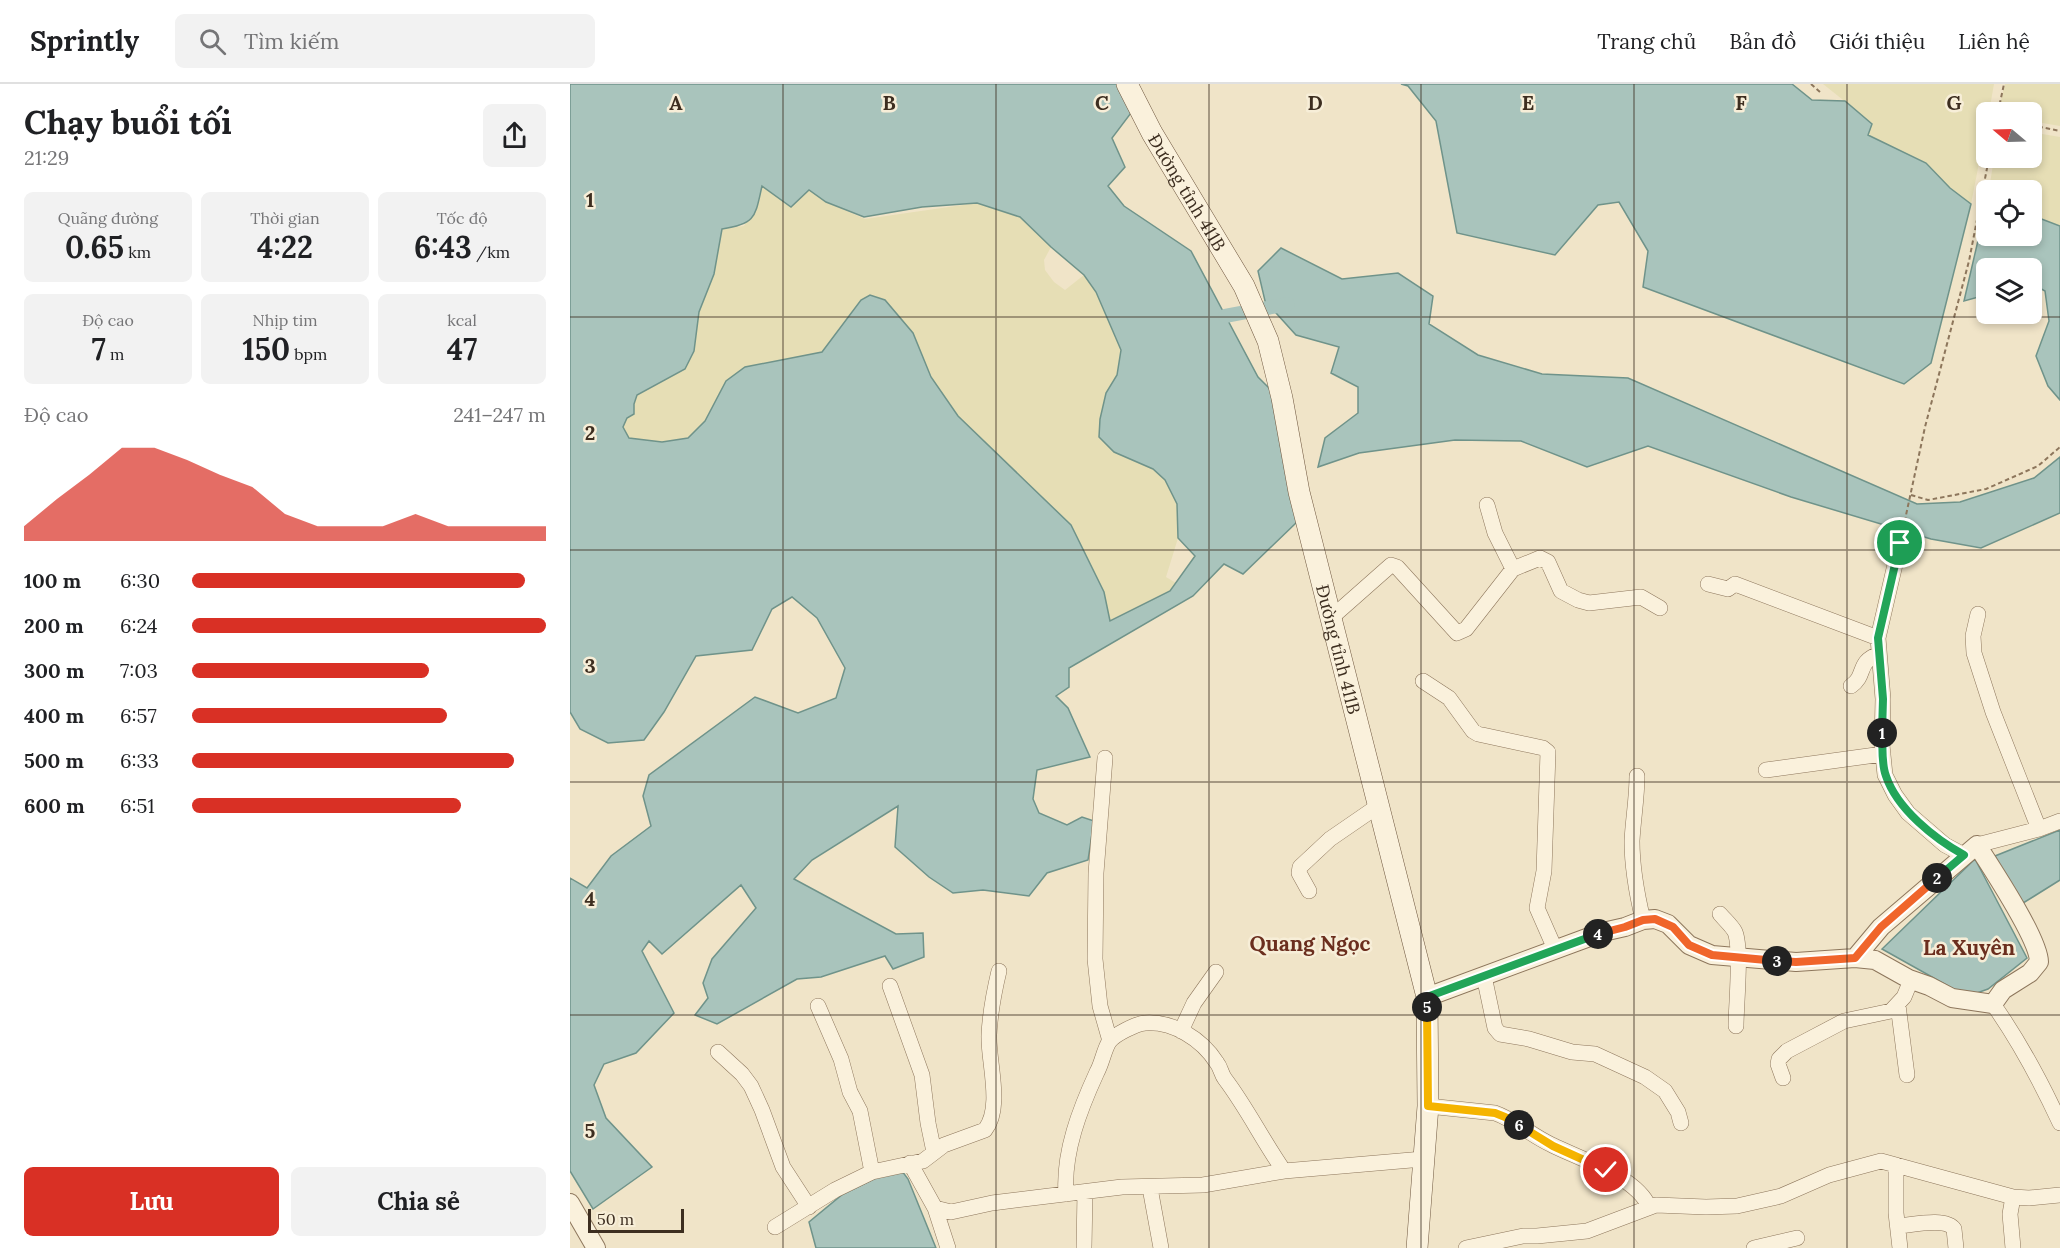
<!DOCTYPE html>
<html lang="vi">
<head>
<meta charset="utf-8">
<style>
	body { margin:0; font-family:Lora,serif; background:#f2f2f2; color:#202124; height:100vh; display:flex; flex-direction:column; font-size:22px; white-space:nowrap }
	* { box-sizing:border-box; margin:0 }
	p { font-size:20px; color:#757577 }
	.icon { flex:none; width:33px; height:33px; fill:none; stroke:currentColor; stroke-width:2; stroke-linecap:round; stroke-linejoin:round }
	.map { position:relative; flex:1; overflow:hidden }
	.drawer { display:flex; flex-direction:column; background:#fff; width:570px }
	.drawer>* { flex:none }
	.needle { width:39px; rotate:289deg }
	.buttons { position:absolute; left:1406px; top:18px; display:grid; gap:12px }
	.buttons a { display:grid; place-items:center; width:66px; height:66px; border-radius:9px; background:#fff; box-shadow:0 3px 9px #0003; font-size:30px }
	.scale { position:absolute; left:18px; bottom:15px; width:96px; box-sizing:border-box; padding-left:6px; border:3px solid #3d2e20; border-top:0; font-size:16px; line-height:21px; white-space:nowrap; color:#3d2e20; -webkit-text-stroke:4px #f7eed8; paint-order:stroke }
	.pin { position:absolute; display:grid; place-items:center; width:51px; height:51px; color:#fff; margin:-26px; border:3px solid #fff; border-radius:50%; box-shadow:0 2px 6px #0007 }
	.km { position:absolute; width:30px; height:30px; margin:-15px; border-radius:50%; background:#222; color:#fff; font-size:16px; line-height:30px; text-align:center }
	.round { display:grid; place-items:center; flex:none; width:63px; height:63px; border-radius:9px; background:#f2f2f2 }
	.headline { display:flex; align-items:center; justify-content:space-between; height:102px; padding:0 24px }
	h1 { font-size:33px; font-weight:700; line-height:45px }
	.stats { display:grid; grid-template-columns:repeat(3,1fr); gap:9px; height:102px; padding:6px 24px }
	.stats div { display:grid; align-content:center; border-radius:9px; background:#f2f2f2; text-align:center }
	.stats b { font-size:30px; font-weight:700 }
	.stats small { font-size:16px; font-weight:400 }
	.stats p { font-size:16px }
	.chart { height:168px; padding:12px 24px }
	.chart p { display:flex; justify-content:space-between }
	.chart svg { width:100%; height:108px; margin-top:6px; fill:#d93025; opacity:.7 }
	.action { display:flex; gap:12px; margin-top:auto; padding:12px 24px }
	.action a { flex:1; height:69px; border-radius:9px; background:#d93025; color:#fff; font-size:24px; font-weight:700; line-height:69px; text-align:center }
	.action a+a { background:#f2f2f2; color:#202124 }
	ul { padding:0 24px; list-style:none; font-size:20px }
	li { display:grid; grid-template-columns:96px 72px 1fr; align-items:center; height:45px }
	li i { height:15px; border-radius:8px; background:#d93025 }
	header { display:flex; align-items:center; gap:36px; box-sizing:border-box; height:84px; padding:0 30px; background:#fff; border-bottom:2px solid #e0e0e0 }
	header strong { font-size:28px }
	nav { display:flex; gap:33px; margin-inline-start:auto; font-size:21px }
	.search { width:420px; height:54px; background:#f2f2f2; display:flex; align-items:center; gap:15px; box-sizing:border-box; padding:0 21px; border-radius:9px; color:#757577; font-size:22px }
	main { display:flex; flex:1; min-height:0 }
	.map>svg:first-child { display:block }
	.farmland { fill:#e6deb5 }
	.water { fill:#a9c4bc; stroke:#6f938a; stroke-width:1.5; fill-rule:evenodd }
	.lines { fill:none; stroke-linecap:round; stroke-linejoin:round }
	.canal { stroke:#a9c4bc; stroke-width:14 }
	.minor-casing { stroke:#8d765c; stroke-width:16 }
	.tertiary-casing { stroke:#8d765c; stroke-width:20 }
	.secondary-casing { stroke:#6f573f; stroke-width:22 }
	.path { stroke:#8d765c; stroke-width:2; stroke-dasharray:4.5 3; stroke-linecap:butt }
	.minor { stroke:#faf1dc; stroke-width:15 }
	.tertiary { stroke:#faf1dc; stroke-width:18 }
	.secondary { stroke:#faf1dc; stroke-width:21 }
	.split-1-casing { stroke:#fff; stroke-width:12 }
	.split-2-casing { stroke:#fff; stroke-width:12 }
	.split-3-casing { stroke:#fff; stroke-width:12 }
	.split-4-casing { stroke:#fff; stroke-width:12 }
	.split-5-casing { stroke:#fff; stroke-width:12 }
	.split-6-casing { stroke:#fff; stroke-width:12 }
	.split-7-casing { stroke:#fff; stroke-width:12 }
	.split-1 { stroke:#22a559; stroke-width:8 }
	.split-2 { stroke:#22a559; stroke-width:8 }
	.split-3 { stroke:#f0652b; stroke-width:8 }
	.split-4 { stroke:#f0652b; stroke-width:8 }
	.split-5 { stroke:#22a559; stroke-width:8 }
	.split-6 { stroke:#f5b400; stroke-width:8 }
	.split-7 { stroke:#f5b400; stroke-width:8 }
	.grid { fill:none; stroke:#3d2e20; stroke-width:1.5; stroke-opacity:0.55 }
	.labels { text-anchor:middle; dominant-baseline:central; stroke-width:5; stroke-linejoin:round; paint-order:stroke }
	.street-label { font-size:18px; fill:#3d2e20; stroke:#f7eed8 }
	.quarter-label { font-size:21px; font-weight:bold; fill:#6b2e1e; stroke:#f7eed8 }
	.grid-label { font-size:20px; text-anchor:middle; font-weight:bold; fill:#3d2e20; stroke:#f7eed8; stroke-width:5; stroke-linejoin:round; paint-order:stroke }
</style>
</head>
<body>
<header>
<strong>Sprintly</strong>
<div class="search"><svg class="icon" aria-label="search" viewBox="0 0 24 24"><circle cx="10" cy="10" r="6"/><path d="M15 15l6 6"/></svg>Tìm kiếm</div>
<nav><a>Trang chủ</a><a>Bản đồ</a><a>Giới thiệu</a><a>Liên hệ</a></nav>
</header>
<main>
<section class="drawer">
<div class="headline"><div><h1>Chạy buổi tối</h1><p>21:29</p></div><a class="round"><svg class="icon" aria-label="share" viewBox="0 0 24 24"><path d="M12 15V3M7 8l5-5 5 5M5 13v7h14v-7"/></svg></a></div>
<div class="stats">
<div><p>Quãng đường</p><b>0.65<small> km</small></b></div>
<div><p>Thời gian</p><b>4:22</b></div>
<div><p>Tốc độ</p><b>6:43<small> /km</small></b></div>
</div>
<div class="stats">
<div><p>Độ cao</p><b>7<small> m</small></b></div>
<div><p>Nhịp tim</p><b>150<small> bpm</small></b></div>
<div><p>kcal</p><b>47</b></div>
</div>
<div class="chart"><p><span>Độ cao</span>241–247 m</p>
<svg viewBox="0 0 160 44" preserveAspectRatio="none"><path d="M0 44V38L10 27L20 17L30 6L40 6L50 11L60 17L70 22L80 33L90 38L100 38L110 38L120 33L130 38L140 38L150 38L160 38V44z"/></svg>
</div>
<ul>
<li><b>100 m</b>6:30<i style="width:94%"></i></li>
<li><b>200 m</b>6:24<i style="width:100%"></i></li>
<li><b>300 m</b>7:03<i style="width:67%"></i></li>
<li><b>400 m</b>6:57<i style="width:72%"></i></li>
<li><b>500 m</b>6:33<i style="width:91%"></i></li>
<li><b>600 m</b>6:51<i style="width:76%"></i></li>
</ul>
<div class="action"><a>Lưu</a><a>Chia sẻ</a></div>
</section>
<div class="map">
<svg width="1490" height="1164" viewBox="0 0 1490 1164">
	<rect width="100%" height="100%" fill="#f0e4c8"/>
	<path class="farmland" d="M1253 0H1424L1419 28H1416V43L1401 120 1380 104 1356 79 1297 51 1302 39Z
		M1435 0H1490V42L1461 37V28H1428Z
		M1461 48 1490 53V142L1461 131V106H1419L1424 74H1461Z
		M192 101 221 122 239 106 256 118 295 135 407 119 450 133 481 163 474 176 475 186 484 198 495 206 514 191 526 208 551 266 547 291 536 309 544 368 583 385 595 396 607 420 608 454 596 493 606 499 600 507 540 537 534 508 501 441 388 332 361 293 342 249 315 216 300 211 291 216 252 268 175 283 156 297 135 337 118 354 92 358 59 354 53 343 57 334 64 330V320L67 311 115 285 124 267 129 228 144 190 152 145 174 142Z"/>
	<path class="water" d="M0 0H547L561 29 542 54 555 83 538 102 554 122 621 167 688 293 703 308 727 438 673 490 654 480 623 512 499 584V603L486 612 498 624 520 673 467 686 463 715 469 729 497 741 512 733 524 737 518 776 477 789 459 812 413 806 383 809 359 793 325 763 328 722 242 776 224 795 326 850 353 849 354 873 323 885 315 872 251 893 227 895 147 940 125 931 138 914 133 899 142 875 186 824 171 801 92 870 79 857 72 867 104 929 66 969 34 980 24 1001 36 1034 82 1083 23 1125 0 1087V794L17 804 41 772 81 742 73 712 79 691 185 613 228 629 266 614 275 584 247 534 222 513 202 525 182 566 126 572 94 628 74 656 38 659 10 645 0 628ZM192 102 221 123 239 106 256 118 294 133 352 123 407 119 450 133 481 163 514 191 526 208 551 266 547 291 536 309 530 335 529 353 544 368 583 385 595 396 607 420 608 454 625 472 600 507 540 537 534 508 501 441 388 332 361 293 343 249 315 216 300 211 291 216 252 268 175 283 156 297 135 337 118 354 92 358 59 354 53 343 57 334 64 330V320L67 311 115 285 124 267 129 228 144 190 152 145C186 140 185 133 192 102Z
		M831 0H1222L1242 16 1275 17 1302 40 1298 51 1356 79 1380 104 1401 120 1361 279 1334 300 1073 203 1078 167 1049 118 1028 121 985 171 887 149 866 37 838 2Z
		M1416 122V152H1461V131L1490 142V316L1478 302 1466 272 1479 237 1475 207 1461 199V184H1416V211L1394 217Z
		M711 164 772 195 828 189 863 212 859 240 908 271 972 290 1058 294 1347 420 1390 418 1464 394 1490 373V429L1411 464 1361 455 1221 413 1078 362 1017 383 951 357 885 356 789 369 748 383 755 354 788 329V303L761 289 769 263 726 251 695 217 688 187Z
		M1490 746V796L1450 821 1425 772Z
		M1405 775 1457 874 1418 905 1404 910 1387 907 1312 865Z
		M322 1086 332 1087 338 1095 366 1164H246L239 1138 273 1110Z"/>
	<g class="lines">
		<path class="canal" d="M655 232 718 220"/>
		<defs>
			<path id="minor" d="M917 421 925 449 943 485
				M1330 459 1308 554 1313 615 1312 661 1315 691 1325 711 1338 729 1375 761 1394 771
				M1138 500 1158 505 1165 500 1308 554
				M1408 530 1403 552 1404 569 1423 628 1469 745
				M761 534 821 481 827 483 887 549 896 545 943 485 970 474 978 478 991 507 1008 516 1019 519 1071 513 1090 524
				M853 597 879 614 903 647 908 650 973 664 978 668 974 787 967 824 985 865
				M1281 602C1297 591 1286 578 1309 570
				M535 674 526 789 525 875 530 922 540 957
				M1196 686 1313 670
				M1067 692C1067 714 1063 736 1062 757 1062 783 1067 811 1073 836
				M1407 761 1469 745 1490 737
				M739 807 729 789 730 783 760 755 808 722
				M1150 830C1155 836 1162 842 1165 848 1172 865 1166 921 1166 942
				M914 892 925 944 930 950 959 955 1002 968 1025 970 1075 993 1095 1007 1108 1028 1111 1039
				M320 902 352 991 358 1039 364 1068
				M1423 920C1449 957 1471 998 1490 1039
				M1328 921 1337 991
				M248 922 271 975 280 1008 290 1027 302 1088
				M611 947 624 919 646 888
				M148 968 172 990 181 1002 192 1026 213 1083 239 1123
				M1213 994 1208 980 1209 975 1217 967 1274 937 1321 927 1334 913 1341 896
				M858 1022 925 1029C945 1036 962 1052 982 1061 1010 1075 1067 1093 1079 1123
				M340 1079 365 1124 378 1164
				M1326 1081V1129L1330 1164
				M580 1104 591 1164
				M496 1110C493 1068 510 1025 527 988 532 979 534 966 539 958 545 950 566 940 575 939 603 937 632 955 647 979 651 984 651 990 655 995 677 1024 693 1057 714 1087
				M365 1124 381 1128 422 1119 552 1103 633 1101 714 1087 853 1075
				M1328 1142C1342 1141 1376 1133 1384 1145L1386 1164
				M205 1143 265 1106 302 1088 353 1077 374 1061 415 1046C433 1023 418 978 419 951 420 929 424 908 429 887
				M514 1164 515 1108
				M896 1164 953 1152H967L1017 1147 1086 1121 1136 1123 1167 1122 1211 1112 1259 1091 1311 1077 1443 1113 1459 1114 1490 1111
				M1184 1164 1227 1154
				M1443 1164 1440 1130 1443 1113"/>
			<path id="tertiary" d="M1407 761C1421 783 1469 855 1469 878L1460 889 1433 906 1423 920 1382 914 1359 902 1339 895 1305 876 1285 874 1311 843Z
				M857 913 1033 848 1055 843 1073 836 1085 835 1098 840 1119 861 1142 871 1226 878 1285 874
				M0 1119 26 1164"/>
			<g id="secondary">
				<path id="s1" d="M557 0 582 49 674 202 698 257 712 314 729 408 857 913 858 1022 847 1164"/>
			</g>
		</defs>
		<use href="#minor" class="minor-casing"/>
		<use href="#tertiary" class="tertiary-casing"/>
		<use href="#secondary" class="secondary-casing"/>
		<path class="path" d="M1241 0 1250 8
			M1428 28 1434 0
			M1461 41 1490 47
			M1341 411 1358 416 1416 405 1468 382 1490 363
			M1333 445 1355 343 1399 177 1419 74"/>
		<use href="#minor" class="minor"/>
		<use href="#tertiary" class="tertiary"/>
		<use href="#secondary" class="secondary"/>
	</g>
	<g class="lines">
		<defs>
			<path id="split-1" d="M1312 649 1313 615 1308 554 1330 459"/>
			<path id="split-2" d="M1312 649C1313 663 1311 679 1316 692 1327 725 1365 755 1394 771L1367 794"/>
			<path id="split-3" d="M1207 877 1226 878 1285 874 1311 843 1367 794"/>
			<path id="split-4" d="M1028 850 1055 843 1073 836 1085 835 1103 843 1119 861 1142 871 1207 877"/>
			<path id="split-5" d="M857 923V913L1028 850"/>
			<path id="split-6" d="M857 923 858 1022 925 1029 935 1033 949 1041"/>
			<path id="split-7" d="M949 1041 983 1062 1036 1086"/>
		</defs>
		<use href="#split-1" class="split-1-casing"/>
		<use href="#split-2" class="split-2-casing"/>
		<use href="#split-3" class="split-3-casing"/>
		<use href="#split-4" class="split-4-casing"/>
		<use href="#split-5" class="split-5-casing"/>
		<use href="#split-6" class="split-6-casing"/>
		<use href="#split-7" class="split-7-casing"/>
		<use href="#split-1" class="split-1"/>
		<use href="#split-2" class="split-2"/>
		<use href="#split-3" class="split-3"/>
		<use href="#split-4" class="split-4"/>
		<use href="#split-5" class="split-5"/>
		<use href="#split-6" class="split-6"/>
		<use href="#split-7" class="split-7"/>
	</g>
	<path class="grid" d="M213 0V1164M426 0V1164M639 0V1164M851 0V1164M1064 0V1164M1277 0V1164M0 233H1490M0 466H1490M0 698H1490M0 931H1490"/>
	<g class="labels">
		<g class="street-label">
			<text stroke="none"><textPath href="#s1" startOffset="124">Đường tỉnh 411B</textPath></text>
			<text stroke="none"><textPath href="#s1" startOffset="610">Đường tỉnh 411B</textPath></text>
		</g>
		<g class="quarter-label">
			<text x="740" y="859">Quang Ngọc</text>
			<text x="1399" y="863">La Xuyên</text>
		</g>
	</g>
	<g class="grid-label">
		<text x="106" y="26">A</text>
		<text x="319" y="26">B</text>
		<text x="532" y="26">C</text>
		<text x="745" y="26">D</text>
		<text x="958" y="26">E</text>
		<text x="1171" y="26">F</text>
		<text x="1384" y="26">G</text>
		<text x="20" y="123">1</text>
		<text x="20" y="356">2</text>
		<text x="20" y="589">3</text>
		<text x="20" y="822">4</text>
		<text x="20" y="1054">5</text>
	</g>
</svg>
<div class="buttons">
<a><svg class="needle" viewBox="-14 -14 28 28"><path d="M0-13l5 13h-10z" fill="#e53935"/><path d="M0 13l5-13h-10z" fill="#757577"/></svg></a>
<a><svg class="icon" aria-label="locate" viewBox="0 0 24 24"><circle cx="12" cy="12" r="6"/><path d="M12 2v4M12 18v4M2 12h4M18 12h4"/></svg></a>
<a><svg class="icon" aria-label="layers" viewBox="0 0 24 24"><path d="M12 4l9 5-9 5-9-5zM3 14l9 5 9-5"/></svg></a>
</div>
<div class="scale">50 m</div>
<div class="pin" style="left:1330px;top:459px;background:#1e9e55"><svg class="icon" aria-label="arrive" viewBox="0 0 24 24"><path d="M6 21V4h12l-3 4 3 4H6"/></svg></div>
<div class="pin" style="left:1036px;top:1086px;background:#d93025"><svg class="icon" aria-label="check" viewBox="0 0 24 24"><path d="M5 12l5 5 9-10"/></svg></div>
<b class="km" style="left:1312px;top:649px">1</b>
<b class="km" style="left:1367px;top:794px">2</b>
<b class="km" style="left:1207px;top:877px">3</b>
<b class="km" style="left:1028px;top:850px">4</b>
<b class="km" style="left:857px;top:923px">5</b>
<b class="km" style="left:949px;top:1041px">6</b>
</div>
</main>
</body>
</html>
